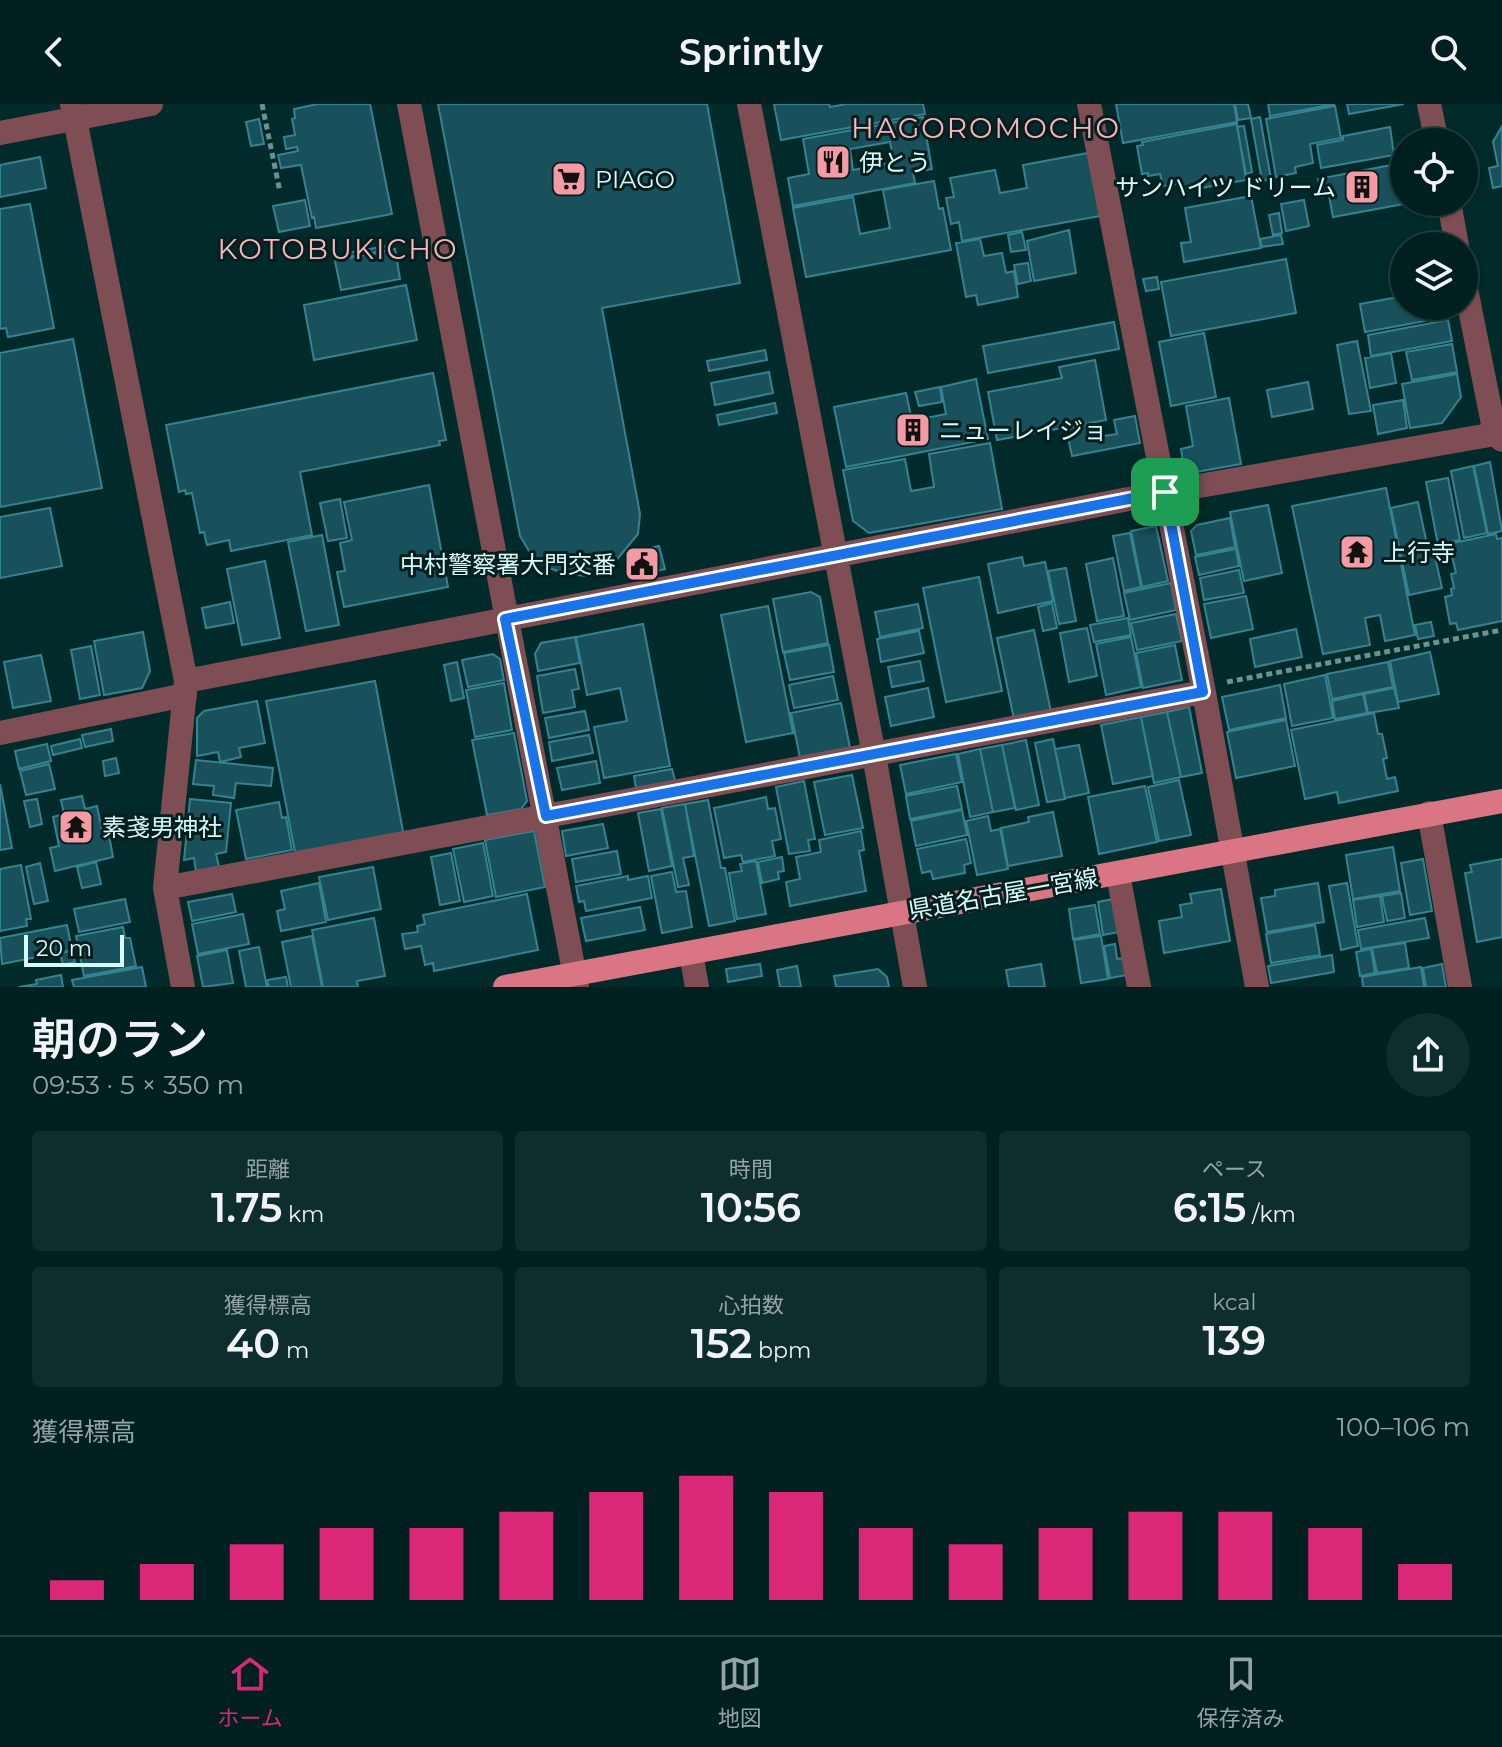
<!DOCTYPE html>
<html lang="ja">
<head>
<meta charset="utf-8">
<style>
	body { margin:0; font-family:Montserrat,"Noto Sans JP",sans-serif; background:#0e2d2d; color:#f1f3f6; height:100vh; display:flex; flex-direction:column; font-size:30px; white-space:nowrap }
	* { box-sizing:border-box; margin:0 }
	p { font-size:26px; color:#95a3a5 }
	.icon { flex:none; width:44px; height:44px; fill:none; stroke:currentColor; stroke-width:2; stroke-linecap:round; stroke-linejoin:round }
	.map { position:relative; height:883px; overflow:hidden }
	.side { display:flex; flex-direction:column; background:#002020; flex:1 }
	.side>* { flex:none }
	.controls { position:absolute; left:1390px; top:24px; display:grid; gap:16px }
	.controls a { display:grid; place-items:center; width:88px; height:88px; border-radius:50%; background:#002020; box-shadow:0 2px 6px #0004,0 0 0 2px #223e3e; font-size:40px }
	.scale { position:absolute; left:24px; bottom:20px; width:100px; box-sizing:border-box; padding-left:8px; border:4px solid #d6fcfa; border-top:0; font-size:22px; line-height:28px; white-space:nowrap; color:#d6fcfa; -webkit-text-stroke:6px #061f1e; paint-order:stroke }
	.pin { position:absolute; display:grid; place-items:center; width:68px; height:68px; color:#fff; margin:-34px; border-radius:16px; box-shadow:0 4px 12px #0006 }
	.round { display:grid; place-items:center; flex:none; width:84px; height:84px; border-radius:42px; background:#0e2d2d }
	.summary { display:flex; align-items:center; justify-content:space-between; height:136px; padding:0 32px }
	h1 { font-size:44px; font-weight:600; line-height:60px }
	.stats { display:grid; grid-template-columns:repeat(3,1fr); gap:12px; height:136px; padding:8px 32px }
	.stats div { display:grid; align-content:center; border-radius:8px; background:#0e2d2d; text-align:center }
	.stats b { font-size:40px; font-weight:600 }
	.stats small { font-size:22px; font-weight:400 }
	.stats p { font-size:22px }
	.chart { height:224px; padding:16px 32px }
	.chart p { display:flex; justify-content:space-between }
	.chart svg { width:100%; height:144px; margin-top:8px; stroke:#db2777; stroke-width:6 }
	header { display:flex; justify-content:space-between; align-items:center; height:104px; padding:0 32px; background:#002020; font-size:36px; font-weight:600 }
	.tabs { display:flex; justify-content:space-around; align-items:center; height:112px; border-top:2px solid #223e3e; background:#002020; font-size:22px; color:#95a3a5 }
	.tabs a { display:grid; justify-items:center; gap:4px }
	.tabs .on { color:#db2777 }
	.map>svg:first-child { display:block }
	.building { fill:#18515b; stroke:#358291; stroke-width:2; fill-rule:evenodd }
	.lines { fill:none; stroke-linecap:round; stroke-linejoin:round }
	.path { stroke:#6a9291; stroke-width:5; stroke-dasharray:6 4; stroke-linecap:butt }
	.minor { stroke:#7f4e54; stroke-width:24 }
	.major { stroke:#da7583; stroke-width:24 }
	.route-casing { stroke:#fff; stroke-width:16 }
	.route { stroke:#1a73e8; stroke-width:10 }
	.labels { text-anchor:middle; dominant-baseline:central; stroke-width:6; stroke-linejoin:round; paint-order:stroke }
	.poi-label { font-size:24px; fill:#d6fcfa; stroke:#061f1e; text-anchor:start }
	.street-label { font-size:24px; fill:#d6fcfa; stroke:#061f1e }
	.quarter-label { font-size:28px; letter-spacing:2px; fill:#fbb6bd; stroke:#061f1e }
</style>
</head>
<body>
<header><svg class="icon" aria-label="back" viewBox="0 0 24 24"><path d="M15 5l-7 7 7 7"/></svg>Sprintly<svg class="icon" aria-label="search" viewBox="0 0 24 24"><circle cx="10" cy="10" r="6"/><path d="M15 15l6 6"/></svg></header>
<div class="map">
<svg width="1502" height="883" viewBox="0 0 1502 883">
	<rect width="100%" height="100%" fill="#002b2a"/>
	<path class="building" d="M318 0H370L392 110 316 124 314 113 312 114 301 61 281 64 278 51 298 47 297 43 286 45 284 33 295 31 292 15 295 14 294 5Z
		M438 0H707L740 179 602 204 640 410 638 430 609 465 588 472 565 470 547 463 532 452 520 432Z
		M774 0H829L830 3 846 0H923L925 10 781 36Z
		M1116 0H1234L1237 18 1123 39Z
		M1235 0H1248L1251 14 1238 16Z
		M1268 0H1335L1270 12Z
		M1347 0H1404L1349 10Z
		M1335 2 1341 34 1310 40 1313 59 1295 63 1296 69 1276 73 1266 15Z
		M923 13 932 65 913 69 915 79 793 102 788 74 809 70 803 35ZM890 38 894 58 853 66 850 45Z
		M1260 13 1271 75 1262 77 1251 15Z
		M259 15 264 40 251 42 246 18Z
		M1237 20 1246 76 1185 87 1183 79 1163 82 1160 70 1148 72V69L1142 70 1137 42 1143 41 1142 38Z
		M1244 22 1252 68 1246 70 1237 23Z
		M1502 22V82L1493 84 1489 64 1498 62 1493 38Z
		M1390 23 1394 51 1321 64 1317 41 1343 36V32Z
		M1088 49 1100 112 962 137 959 118 951 120 946 94 954 93 950 74 995 66 1000 89 1027 84 1023 61Z
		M40 53 46 84 0 93V61Z
		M1402 59 1404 98 1409 99 1333 113 1329 91 1322 93 1318 75Z
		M934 77 939 105 943 104 951 146 806 173 793 104 853 93 860 130 890 124 883 86Z
		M1251 92 1261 144 1184 158 1181 139 1191 138 1185 104Z
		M305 96 310 122 279 128 273 102Z
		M1304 96 1309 122 1286 127 1281 100Z
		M30 100 54 224 8 233 6 224 0 225V105Z
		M1279 109 1282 129 1273 131 1269 111Z
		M1069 126 1076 169 1034 177 1027 137Z
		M1022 128 1026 146 1011 148 1008 131Z
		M1281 131 1283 140 1262 143 1260 135Z
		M980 135 984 152 1002 149 1006 169 1014 167 1018 193 978 201 976 191 966 193 956 139Z
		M387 142 388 146 348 153 347 149Z
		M395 145 400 175 341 186 335 157Z
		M1286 155 1296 209 1171 232 1161 178Z
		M1028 159 1031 177 1018 180 1014 161Z
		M1157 173 1159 185 1146 187 1143 175Z
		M406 181 417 236 314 256 304 201Z
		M1404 192V202H1422L1425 217 1365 228 1360 200Z
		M1448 216 1452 237 1371 252 1368 231Z
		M1114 218 1119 245 988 269 983 242Z
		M1204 229 1216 293 1171 302 1159 238Z
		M73 235 102 384 0 403V249Z
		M1357 237 1371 307 1349 310 1337 241Z
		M1452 240 1457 268 1412 276 1406 248Z
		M765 246 767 256 709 267 707 257Z
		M1391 249 1396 279 1370 284 1365 254Z
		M1095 256 1106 316 997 336 988 288 1062 274 1059 263Z
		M769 268 773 289 715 301 711 279Z
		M433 269 446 336 439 337 440 341 300 368 312 431 231 447 229 436 207 441 204 428 200 429 192 389 186 390 185 386 179 388 166 321Z
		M1457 270 1461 293 1442 319 1410 324 1402 280Z
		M976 275 988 335 846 363 834 303 906 289 912 317 946 310 941 283Z
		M1308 278 1313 305 1272 313 1267 286Z
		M940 283 942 298 919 302 915 288Z
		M1229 294 1241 360 1185 370 1181 345 1193 342 1186 302Z
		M1403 296 1407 324 1378 330 1373 301Z
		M775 299 777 309 719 321 717 311Z
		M1135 312 1140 339 1072 352 1066 324 1095 319 1097 333 1117 330 1114 316Z
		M990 339 1002 405 869 429 853 417 843 366 905 355 911 387 934 383 929 350Z
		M1490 358 1502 427 1488 430 1474 362Z
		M1473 362 1487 429 1464 434 1451 367Z
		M1448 374 1460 436 1438 441 1426 378Z
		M429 381 448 483 344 503 337 468 345 467 340 439 352 436 344 398Z
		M1386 384 1415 531 1385 537 1380 511 1365 514 1370 541 1323 550 1292 402Z
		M340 395 347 434 328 437 320 399Z
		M1418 398 1429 450 1434 449 1442 484 1409 491 1391 404Z
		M1268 401 1282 469 1244 477 1230 408Z
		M50 404 62 462 0 474V413Z
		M1230 414 1235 443 1196 451 1191 427 1197 421Z
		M1156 422 1168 477 1142 483 1131 427Z
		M1130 429 1141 483 1124 487 1113 432Z
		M1496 430 1497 435 1502 434V517L1458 526 1456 519 1450 520 1445 493 1452 491 1451 485 1454 484 1451 470 1456 469 1449 440Z
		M322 431 339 521 306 527 288 438Z
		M659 442 665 465 632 473 626 450Z
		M1236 445 1239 462 1199 471 1195 453Z
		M1022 453 1024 462 1045 458 1053 497 998 509 988 460Z
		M1113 454 1124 512 1097 517 1086 460Z
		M265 457 280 534 242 541 227 465Z
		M1066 464 1076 517 1059 520 1048 467Z
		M1239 466 1244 489 1204 496 1200 474Z
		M979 473 1002 587 946 598 923 484Z
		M1171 479 1176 506 1130 516 1124 489Z
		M811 488 820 493 828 539 783 548 773 495Z
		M1246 492 1253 525 1211 534 1204 500Z
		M230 498 234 519 206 524 202 504Z
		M1052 499 1057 524 1043 527 1038 503Z
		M918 500 923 524 880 533 875 508Z
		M768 502 793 629 746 638 721 511Z
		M1176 510 1182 537 1137 546 1131 519Z
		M1128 514 1131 531 1094 538 1090 521Z
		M1431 518 1434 532 1418 535 1415 521Z
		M643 520 670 662 604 674 594 623 627 617 620 584 587 591 576 533Z
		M1087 524 1097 572 1069 578 1060 529Z
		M1296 525 1302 553 1255 563 1250 535Z
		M1034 526 1051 608 1014 615 997 534Z
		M919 527 924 549 881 558 877 535Z
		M143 528 150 567 142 584 104 591 94 537Z
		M575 533 580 559 538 567 535 550 541 539Z
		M1131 533 1141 583 1106 591 1096 540Z
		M829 541 834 568 790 576 784 549Z
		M1175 541 1182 576 1143 584 1136 549Z
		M91 542 100 591 80 595 71 546Z
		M1430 548 1439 590 1398 598 1390 557Z
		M493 550 500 555 504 576 468 583 462 556Z
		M41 551 51 597 13 604 4 558Z
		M920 557 924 577 892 583 888 563Z
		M457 558 464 594 451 597 444 561Z
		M1388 558 1393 583 1332 595 1327 570Z
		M575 565 579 585 572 586 575 603 543 609 537 572Z
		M1325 571 1333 614 1292 622 1284 580Z
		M833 572 838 596 794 604 789 581Z
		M375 577 404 733 296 753 266 597Z
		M504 579 512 626 475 633 466 586Z
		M1280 581 1286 614 1229 626 1222 593Z
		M928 584 934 613 891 622 885 593Z
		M1394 584 1399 604 1368 609 1364 590Z
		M1363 590 1367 609 1335 615 1332 597Z
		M257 597 265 639 239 644 241 653 220 658 218 648 197 652V614L204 607Z
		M841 599 850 644 800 654 791 609Z
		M1189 603 1202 669 1181 673 1167 608Z
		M585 607 589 626 549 634 545 614Z
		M1167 608 1181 673 1154 679 1141 613Z
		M1374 609 1378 630H1382L1387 654 1383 655 1387 675 1395 673 1398 687 1339 699 1337 688 1305 695 1291 626Z
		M1141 613 1153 672 1113 680 1101 621Z
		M1286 616 1295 662 1236 674 1227 628Z
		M111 625 113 637 85 643 82 631Z
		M514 629 527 697 521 705 487 711 472 636Z
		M589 631 593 649 552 657 549 638Z
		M80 635 82 644 53 651 51 642Z
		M1053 635 1065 695 1047 698 1035 639Z
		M1026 636 1039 701 1016 706 1002 641Z
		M47 640 51 657 19 665 15 647Z
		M1002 641 1015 704 993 708 980 645Z
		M1079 641 1089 689 1065 694 1055 645Z
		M980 645 993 708 970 713 958 650Z
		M956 650 962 678 906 690 900 661Z
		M116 654 119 669 105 672 103 657Z
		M196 656 273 664 271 682 236 679 234 694 213 691 214 682 193 680Z
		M596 657 600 679 562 686 557 664Z
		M49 660 55 685 26 691 20 667Z
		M672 665 675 677 636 684 634 672Z
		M852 671 863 724 825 731 814 678Z
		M1179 676 1191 731 1159 737 1148 683Z
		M804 677 815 735 808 736 810 747 789 750 776 683Z
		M0 680 12 744 0 746Z
		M957 682 962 705 910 715 906 692Z
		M1145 682 1157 738 1099 750 1088 693Z
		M82 692 85 705 97 702 103 732 109 731 113 753 55 767 50 744 59 742 53 713 64 710 61 696Z
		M766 693 768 705 775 704 781 735 772 737 775 752 743 758 741 751 724 754 714 704Z
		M37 695 42 720 30 723 24 697Z
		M190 695 231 699 226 748 216 750 219 763 196 767 194 754 184 756Z
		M708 696 721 764H725L735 817 709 822 685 700Z
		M279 698 282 714 286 713 292 746 246 755 236 706Z
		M685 700 694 752 683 754 689 781 678 783 662 704Z
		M661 705 672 762 649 767 638 709Z
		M962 706 967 731 916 742 911 717Z
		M1053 708 1062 752 1008 762 1001 724 1029 718 1028 713Z
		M988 712 991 727 1000 725 1008 765 977 771 966 717Z
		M603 720 608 744 566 752 562 727Z
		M534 727 545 783 496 793 485 736Z
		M861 727 864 746 859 747 866 787 790 802 786 778 800 775 796 753 821 748 819 736Z
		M966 735 971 759 964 761 965 769 933 775 931 767 922 769 917 745Z
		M483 739 493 792 464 798 453 745Z
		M1393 743 1400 787 1353 795 1346 751Z
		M617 747 621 770 576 778 572 755Z
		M451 749 460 797 440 801 431 753Z
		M782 753 784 767 778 768 779 775 762 779 758 758Z
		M1423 755 1432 807 1410 811 1401 759Z
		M1502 755V833L1477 838 1465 769 1472 768 1470 761Z
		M756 757 766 810 737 815 729 769 742 767 740 760Z
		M96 758 101 780 82 784 77 763Z
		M40 759 48 797 34 800 26 763Z
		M21 761 31 815H26L27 822 0 827V765Z
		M373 763 381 805 328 816 319 773Z
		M672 768 676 788 686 787 692 823 662 829 651 772Z
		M628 772V776L648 772 652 794 586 807 584 797 579 798 576 782Z
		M319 779 326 818 281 827 277 807 285 805 281 787Z
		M1318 779 1324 818 1267 828 1261 794 1275 792V786Z
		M1347 779 1358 842 1341 846 1329 782Z
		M1221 785 1230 837 1164 849 1159 817 1182 813 1180 801 1192 799 1190 790Z
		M1401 789 1405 814 1387 817 1382 792Z
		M232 790 236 808 192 817 188 798Z
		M527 790 538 846 434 867 433 859 425 861 421 842 405 845 402 830 418 828 417 822 425 820 423 811Z
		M1380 792 1384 818 1357 823 1353 796Z
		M125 795 130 818 79 828 74 805Z
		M1113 795 1119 828 1103 831 1098 798Z
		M1095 801 1100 830 1073 835 1069 805Z
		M640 803 645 826 586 837 581 814Z
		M243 810 249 840 198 850 192 820Z
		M374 814 385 872 357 877 358 883H323L312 826Z
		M1425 814 1429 834 1361 845 1358 826Z
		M67 821 72 846 2 860 0 834Z
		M1315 821 1320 851 1271 859 1266 830Z
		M123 823 125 834H130L136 862 84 872 76 832Z
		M312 832 322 883H291L282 838Z
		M1101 832 1108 875 1081 879 1074 836Z
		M1405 839 1409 864 1377 869 1372 844Z
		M1115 840 1117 855 1124 854 1127 871 1110 874 1104 842Z
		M259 843 267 883H246L239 847Z
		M1371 845 1375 869 1360 872 1356 848Z
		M227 846 233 879 203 883 197 852Z
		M72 847 75 858 63 861 60 849Z
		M1332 851 1334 868 1271 879 1268 862Z
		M760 860 762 872 728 878 726 865Z
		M1041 860 1045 883H1009L1006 866Z
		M1442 860 1446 883H1426L1423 864Z
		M797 862 801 883H780L777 866Z
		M142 863 146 883H74L72 876Z
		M1421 863 1424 883H1363L1362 873Z
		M878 865 887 873 889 883H836L834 872Z
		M61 871 63 883H19L37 880 36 876Z
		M286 873 288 883H269L267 876Z"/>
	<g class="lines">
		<path class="path" d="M262 0 280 88
			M1227 578 1502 526"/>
		<path class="minor" d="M72 0 186 577 165 784 183 883
			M409 0 577 883
			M749 0 874 651 915 883
			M1089 0 1203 583 1257 883
			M1429 0 1437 38
			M0 29 151 0
			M1449 98 1457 142
			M1464 175 1495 330 1502 336
			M186 577 1165 388 1495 330
			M0 629 185 591
			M1429 709 1460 883
			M1118 770 1139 883
			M165 784 1203 588
			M691 849 697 883"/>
		<path class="major" d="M505 883 1502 697"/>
	</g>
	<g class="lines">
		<defs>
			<path id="route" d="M1165 388 1203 588 546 712 505 515Z"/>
		</defs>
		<use href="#route" class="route-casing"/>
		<use href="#route" class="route"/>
	</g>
	<defs>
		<symbol id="restaurant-square" viewBox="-11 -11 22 22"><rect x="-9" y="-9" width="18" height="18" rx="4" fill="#f49aa5" stroke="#061f1e"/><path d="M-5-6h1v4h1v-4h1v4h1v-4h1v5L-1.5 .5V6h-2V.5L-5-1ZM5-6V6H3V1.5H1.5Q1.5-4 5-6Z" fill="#111"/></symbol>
		<symbol id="supermarket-square" viewBox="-11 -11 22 22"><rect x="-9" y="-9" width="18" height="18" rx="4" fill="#f49aa5" stroke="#061f1e"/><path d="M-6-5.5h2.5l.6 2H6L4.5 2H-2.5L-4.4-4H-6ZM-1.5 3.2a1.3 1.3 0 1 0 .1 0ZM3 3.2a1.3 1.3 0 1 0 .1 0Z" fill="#111"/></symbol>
		<symbol id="building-square" viewBox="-11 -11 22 22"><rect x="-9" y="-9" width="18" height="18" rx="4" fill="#f49aa5" stroke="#061f1e"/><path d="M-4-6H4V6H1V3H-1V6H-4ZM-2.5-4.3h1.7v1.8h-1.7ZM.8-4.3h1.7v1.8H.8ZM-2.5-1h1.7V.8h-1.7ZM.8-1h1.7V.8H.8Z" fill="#111"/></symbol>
		<symbol id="temple-square" viewBox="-11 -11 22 22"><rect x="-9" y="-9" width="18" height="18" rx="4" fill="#f49aa5" stroke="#061f1e"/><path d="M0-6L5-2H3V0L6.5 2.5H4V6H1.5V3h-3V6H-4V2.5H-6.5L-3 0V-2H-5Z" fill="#111"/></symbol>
		<symbol id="civic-square" viewBox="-11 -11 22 22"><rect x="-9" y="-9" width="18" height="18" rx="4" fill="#f49aa5" stroke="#061f1e"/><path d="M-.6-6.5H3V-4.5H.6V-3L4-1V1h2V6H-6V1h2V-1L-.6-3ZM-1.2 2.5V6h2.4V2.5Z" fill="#111"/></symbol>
	</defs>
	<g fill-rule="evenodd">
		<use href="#restaurant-square" x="813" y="38" width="40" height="40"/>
		<use href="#supermarket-square" x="549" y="55" width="40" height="40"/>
		<use href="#building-square" x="1342" y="63" width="40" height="40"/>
		<use href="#building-square" x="893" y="306" width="40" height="40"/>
		<use href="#temple-square" x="1337" y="428" width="40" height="40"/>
		<use href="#civic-square" x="622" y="440" width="40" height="40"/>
		<use href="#temple-square" x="56" y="703" width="40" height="40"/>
	</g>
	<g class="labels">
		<g class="poi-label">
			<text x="859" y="58">伊とう</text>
			<text x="595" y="75">PIAGO</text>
			<text x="1336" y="83" text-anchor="end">サンハイツ ドリーム</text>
			<text x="939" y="326">ニューレイジョ</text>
			<text x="1383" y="448">上行寺</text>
			<text x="616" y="460" text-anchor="end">中村警察署大門交番</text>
			<text x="102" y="723">素戔男神社</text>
		</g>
		<g class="street-label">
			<text transform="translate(1003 790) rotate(-10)">県道名古屋一宮線</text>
		</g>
		<g class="quarter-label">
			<text x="986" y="24">HAGOROMOCHO</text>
			<text x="338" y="145">KOTOBUKICHO</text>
		</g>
	</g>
</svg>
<div class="controls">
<a><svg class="icon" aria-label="locate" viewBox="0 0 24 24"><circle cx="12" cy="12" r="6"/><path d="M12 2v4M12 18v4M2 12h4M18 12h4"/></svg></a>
<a><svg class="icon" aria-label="layers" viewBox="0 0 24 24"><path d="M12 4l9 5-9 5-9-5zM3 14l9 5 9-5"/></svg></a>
</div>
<div class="scale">20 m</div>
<div class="pin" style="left:1165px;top:388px;background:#1e9e55"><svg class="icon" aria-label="arrive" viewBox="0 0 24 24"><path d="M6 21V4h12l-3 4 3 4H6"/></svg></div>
</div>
<section class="side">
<div class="summary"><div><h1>朝のラン</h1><p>09:53 · 5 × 350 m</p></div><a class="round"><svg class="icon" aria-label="share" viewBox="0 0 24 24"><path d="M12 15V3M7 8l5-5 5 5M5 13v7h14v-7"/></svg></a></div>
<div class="stats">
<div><p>距離</p><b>1.75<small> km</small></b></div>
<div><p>時間</p><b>10:56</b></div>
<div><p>ペース</p><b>6:15<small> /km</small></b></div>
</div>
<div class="stats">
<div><p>獲得標高</p><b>40<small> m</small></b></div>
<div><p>心拍数</p><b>152<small> bpm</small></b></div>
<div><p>kcal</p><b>139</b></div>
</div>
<div class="chart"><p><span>獲得標高</span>100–106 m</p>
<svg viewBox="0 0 160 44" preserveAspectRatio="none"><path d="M5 44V38M15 44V33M25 44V27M35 44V22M45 44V22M55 44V17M65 44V11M75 44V6M85 44V11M95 44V22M105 44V27M115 44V22M125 44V17M135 44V17M145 44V22M155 44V33"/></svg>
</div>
</section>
<nav class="tabs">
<a class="on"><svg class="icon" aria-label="home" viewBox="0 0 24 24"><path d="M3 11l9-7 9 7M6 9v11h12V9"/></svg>ホーム</a>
<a><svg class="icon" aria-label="map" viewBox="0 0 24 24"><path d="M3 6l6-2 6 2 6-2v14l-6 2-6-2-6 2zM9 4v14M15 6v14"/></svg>地図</a>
<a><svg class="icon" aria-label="saved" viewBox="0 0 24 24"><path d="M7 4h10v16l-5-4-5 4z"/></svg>保存済み</a>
</nav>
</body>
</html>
